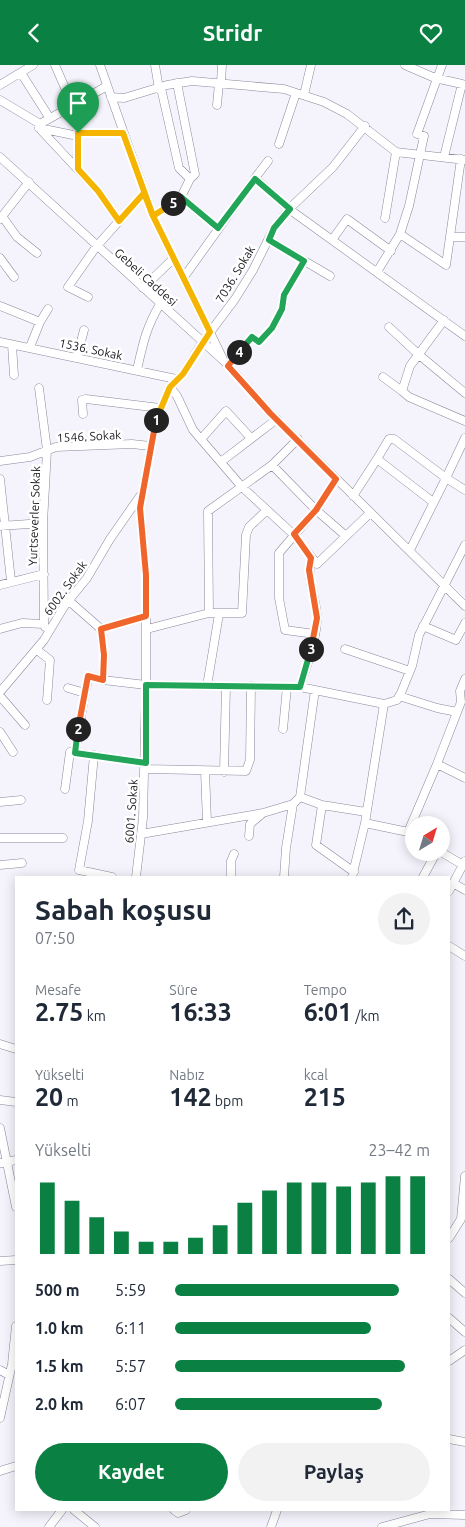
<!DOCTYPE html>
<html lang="tr">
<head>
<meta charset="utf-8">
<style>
	body { margin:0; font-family:Ubuntu,sans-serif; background:#f2f2f3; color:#1f2937; height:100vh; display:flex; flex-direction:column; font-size:19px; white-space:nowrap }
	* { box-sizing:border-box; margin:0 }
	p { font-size:16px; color:#747a83 }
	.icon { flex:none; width:28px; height:28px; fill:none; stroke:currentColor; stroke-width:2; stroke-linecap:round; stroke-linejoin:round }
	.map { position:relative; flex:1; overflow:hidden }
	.side { position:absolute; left:15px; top:811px; width:435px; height:635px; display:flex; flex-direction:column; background:#fff; border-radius:0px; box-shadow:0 2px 12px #0003 }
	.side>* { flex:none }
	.needle { width:32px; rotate:38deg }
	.buttons { position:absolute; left:405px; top:751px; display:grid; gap:10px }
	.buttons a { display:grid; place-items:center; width:45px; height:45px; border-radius:50%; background:#fff; box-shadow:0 2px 12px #0003; font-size:25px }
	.pin { position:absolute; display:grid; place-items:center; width:42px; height:42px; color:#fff; margin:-51px -21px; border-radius:50% 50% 50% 0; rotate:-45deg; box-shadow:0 0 5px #0007 }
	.pin .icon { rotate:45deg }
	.km { position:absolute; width:25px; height:25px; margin:-12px; border-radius:50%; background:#222; color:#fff; font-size:14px; line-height:25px; text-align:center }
	.round { display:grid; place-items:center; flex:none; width:52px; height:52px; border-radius:26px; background:#f2f2f3 }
	.headline { display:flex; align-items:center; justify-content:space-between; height:85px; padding:0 20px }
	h1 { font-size:28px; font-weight:700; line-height:38px }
	.figures { display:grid; grid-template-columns:repeat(3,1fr); gap:8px; height:85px; padding:5px 20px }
	.figures div { display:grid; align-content:center }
	.figures b { font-size:25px; font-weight:700 }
	.figures small { font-size:14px; font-weight:400 }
	.figures p { font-size:14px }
	.chart { height:140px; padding:10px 20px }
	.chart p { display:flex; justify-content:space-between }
	.chart svg { width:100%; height:90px; margin-top:5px; stroke:#0b8043; stroke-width:6 }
	.cta { display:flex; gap:10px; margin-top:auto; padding:10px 20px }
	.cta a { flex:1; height:58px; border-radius:30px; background:#0b8043; color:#fff; font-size:20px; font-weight:700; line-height:58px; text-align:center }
	.cta a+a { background:#f2f2f3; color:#1f2937 }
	ul { padding:0 20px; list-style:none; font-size:16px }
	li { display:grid; grid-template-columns:80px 60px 1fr; align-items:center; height:38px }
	li i { height:12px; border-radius:6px; background:#0b8043 }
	header { display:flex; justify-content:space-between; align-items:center; height:65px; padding:0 20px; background:#0b8043; color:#fff; font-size:22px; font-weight:700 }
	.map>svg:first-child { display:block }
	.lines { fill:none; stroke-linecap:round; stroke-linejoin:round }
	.minor-casing { stroke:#8a879b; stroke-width:9 }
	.minor { stroke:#fff; stroke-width:8 }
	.split-1-casing { stroke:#fff; stroke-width:10 }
	.split-2-casing { stroke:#fff; stroke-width:10 }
	.split-3-casing { stroke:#fff; stroke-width:10 }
	.split-4-casing { stroke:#fff; stroke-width:10 }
	.split-5-casing { stroke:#fff; stroke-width:10 }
	.split-6-casing { stroke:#fff; stroke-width:10 }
	.split-1 { stroke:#f5b400; stroke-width:6 }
	.split-2 { stroke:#f0652b; stroke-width:6 }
	.split-3 { stroke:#22a559; stroke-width:6 }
	.split-4 { stroke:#f0652b; stroke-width:6 }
	.split-5 { stroke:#22a559; stroke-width:6 }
	.split-6 { stroke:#f5b400; stroke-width:6 }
	.labels { text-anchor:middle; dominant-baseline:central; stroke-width:5; stroke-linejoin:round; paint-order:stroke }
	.street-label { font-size:12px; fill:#1a1920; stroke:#fff }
</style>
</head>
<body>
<header><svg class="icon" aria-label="back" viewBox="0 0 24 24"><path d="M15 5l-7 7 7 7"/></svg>Stridr<svg class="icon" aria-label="heart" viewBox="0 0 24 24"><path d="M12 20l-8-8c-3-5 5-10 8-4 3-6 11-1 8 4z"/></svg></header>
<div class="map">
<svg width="465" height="1462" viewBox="0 0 465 1462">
	<rect width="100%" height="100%" fill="#f5f4fc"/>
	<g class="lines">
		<defs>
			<path id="minor" d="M55 0 72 39
				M100 0 153 151 222 292
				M155 0 159 24
				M405 0 435 13 462 19 444 92
				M21 8 49 52
				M177 18 195 109 190 114
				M221 18 222 0
				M0 20 33 0
				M304 30 311 0
				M111 32 124 33 167 20 192 16 284 24 324 37 347 49 396 87 465 95
				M0 35 40 59 107 21
				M217 40 219 18
				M40 59 39 63 98 126 119 156
				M39 63 78 71
				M279 79 296 28
				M0 92 225 297 270 348 465 541
				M77 104 78 68H123
				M255 113 268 96
				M181 132 218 163
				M2 151 17 172 37 188
				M153 151 181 132 190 114 179 103 161 23
				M385 153 396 87
				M0 154 29 117
				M400 169 446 200 461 94
				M451 172H465
				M269 175 330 211
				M332 175 347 154 391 186
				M0 193 14 212
				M377 207 400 169 409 141 424 71 417 69 442 0
				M184 212 255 113 289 144 465 271
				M143 223 173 194
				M88 232 68 222 96 182 144 128
				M0 241 40 257 30 282
				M444 255 410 301 402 326 409 332 465 356
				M40 257 48 244
				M389 262 418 289 465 328
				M0 277 176 314
				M12 280 14 310
				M77 292 84 265
				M228 301 252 272 259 277 272 263 282 244 284 230 304 196
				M137 305C143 278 146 263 160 239
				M383 312 402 326
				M170 322 177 331 193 365 242 422 293 469 317 499 370 448
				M39 323 47 385 43 458 44 559
				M83 349 82 335 86 334 160 343
				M202 373 226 346 251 373
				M377 394 389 374H394L446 413 465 373
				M0 396 30 392 56 382 132 379 150 381
				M222 396 277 354
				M272 400 316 445 346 471
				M0 414 11 516
				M353 431 377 394 433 437
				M0 461 43 458
				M410 485 446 413 465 425
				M0 520 44 509
				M68 535 101 564 146 551
				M209 548 208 446 272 400 298 374
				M423 561 456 575 465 558
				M0 564 22 558 44 559 45 562
				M101 564 104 590 103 615 146 620 300 622 384 639 397 635 401 628 412 601 419 570 465 480
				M147 564 209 548H242L246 470 249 462 267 445
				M315 569 285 565 279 533V488L316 445 336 414
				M345 584 410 606
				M37 585 50 595 47 635
				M465 614 460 626 461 637 437 699 465 713
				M207 621 219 549
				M300 622C307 600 316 577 317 554 317 532 306 517 311 493
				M68 623 85 628 75 688
				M0 627 44 575 65 540 87 513 110 474 140 431
				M85 628 89 611 103 615
				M0 631 25 660
				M399 631 437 643 457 647
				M283 664 287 622
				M0 667 13 687
				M94 690 88 756 79 805 112 812
				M145 704 246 706 250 695 251 621
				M205 706 207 757
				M224 707 226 621
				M65 724 70 687 146 698
				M300 732 322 740 316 780 354 807
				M0 737 21 735
				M322 740 366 747
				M365 758 408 767 414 771
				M408 767 437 699
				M141 769 263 748 293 739 300 732 315 625
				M249 771 250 759 263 748
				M0 773H63
				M441 787 463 800
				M0 800 22 798
				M136 812 143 753 146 620V510L140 443 156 354 170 322 183 309 202 278 235 234 253 205 274 163 289 144 333 102 365 61
				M231 812V796L234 789
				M284 812 286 783 293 739
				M352 812 365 758 384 639
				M423 812 436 788
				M453 818 465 825
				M449 826 465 796
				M449 881 465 891
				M0 979 16 984
				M0 1035 16 1037
				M0 1063 16 1142
				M0 1098 16 1095
				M449 1173 461 1154 465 1111
				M0 1196 16 1195
				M449 1214 465 1228
				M449 1253 465 1267
				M449 1296 465 1285
				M0 1305 9 1310
				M0 1353 12 1299 16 1261
				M449 1374 465 1377
				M0 1406 16 1401
				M74 1445 95 1462
				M174 1445 178 1448 186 1445
				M49 1462 62 1445
				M271 1462 277 1445
				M382 1462 430 1449 465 1450"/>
		</defs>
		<use href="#minor" class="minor-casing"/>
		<use href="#minor" class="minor"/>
	</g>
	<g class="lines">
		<defs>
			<path id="split-1" d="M78 68H123L153 151 210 267 183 309 170 322 156 355"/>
			<path id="split-2" d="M78 664 88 611 103 615 104 590 101 564 146 551V510L140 443 156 355"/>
			<path id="split-3" d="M78 664 75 688 146 698V620L300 622 311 584"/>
			<path id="split-4" d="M239 287 228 301 270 348 336 414 316 445 294 469 311 493 309 505 317 553 311 584"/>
			<path id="split-5" d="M173 138 181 132 218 163 255 114 290 144 274 163 269 175 304 196 284 230 282 244 272 263 259 277 252 272 239 287"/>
			<path id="split-6" d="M78 68V104L98 126 119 156 144 128 153 151 173 138"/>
		</defs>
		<use href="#split-1" class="split-1-casing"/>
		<use href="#split-2" class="split-2-casing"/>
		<use href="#split-3" class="split-3-casing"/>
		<use href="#split-4" class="split-4-casing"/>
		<use href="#split-5" class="split-5-casing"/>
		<use href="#split-6" class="split-6-casing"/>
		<use href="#split-1" class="split-1"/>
		<use href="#split-2" class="split-2"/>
		<use href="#split-3" class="split-3"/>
		<use href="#split-4" class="split-4"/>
		<use href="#split-5" class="split-5"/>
		<use href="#split-6" class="split-6"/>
	</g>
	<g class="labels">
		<g class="street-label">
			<text transform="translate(235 209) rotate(-59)">7036. Sokak</text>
			<text transform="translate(146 212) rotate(42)">Gebeli Caddesi</text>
			<text transform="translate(91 284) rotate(12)">1536. Sokak</text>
			<text transform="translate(89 371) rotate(-3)">1546. Sokak</text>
			<text transform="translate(34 451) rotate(-88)">Yurtseverler Sokak</text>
			<text transform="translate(65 523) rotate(-54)">6002. Sokak</text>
			<text transform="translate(131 746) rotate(-86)">6001. Sokak</text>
		</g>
	</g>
</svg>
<div class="buttons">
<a><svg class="needle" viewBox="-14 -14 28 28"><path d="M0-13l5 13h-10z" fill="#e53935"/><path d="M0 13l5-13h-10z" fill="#747a83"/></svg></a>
</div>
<div class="pin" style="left:78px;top:68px;background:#1e9e55"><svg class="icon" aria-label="arrive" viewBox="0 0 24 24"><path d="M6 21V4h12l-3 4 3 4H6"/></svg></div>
<b class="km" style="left:156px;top:355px">1</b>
<b class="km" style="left:78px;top:664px">2</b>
<b class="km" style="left:311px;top:584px">3</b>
<b class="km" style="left:239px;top:287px">4</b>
<b class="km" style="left:173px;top:138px">5</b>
<section class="side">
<div class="headline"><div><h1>Sabah koşusu</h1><p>07:50</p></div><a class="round"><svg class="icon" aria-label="share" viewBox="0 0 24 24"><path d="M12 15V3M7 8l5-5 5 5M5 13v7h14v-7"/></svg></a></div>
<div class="figures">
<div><p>Mesafe</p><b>2.75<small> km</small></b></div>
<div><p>Süre</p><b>16:33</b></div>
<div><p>Tempo</p><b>6:01<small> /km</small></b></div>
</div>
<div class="figures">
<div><p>Yükselti</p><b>20<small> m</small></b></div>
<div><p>Nabız</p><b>142<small> bpm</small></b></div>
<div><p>kcal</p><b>215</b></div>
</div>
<div class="chart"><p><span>Yükselti</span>23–42 m</p>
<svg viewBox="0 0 160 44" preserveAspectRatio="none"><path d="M5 44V9M15 44V18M25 44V26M35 44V33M45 44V38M55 44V38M65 44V36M75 44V30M85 44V19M95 44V13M105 44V9M115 44V9M125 44V11M135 44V9M145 44V6M155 44V6"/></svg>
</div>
<ul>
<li><b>500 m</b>5:59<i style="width:88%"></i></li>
<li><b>1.0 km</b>6:11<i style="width:77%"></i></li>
<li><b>1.5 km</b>5:57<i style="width:90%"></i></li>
<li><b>2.0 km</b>6:07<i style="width:81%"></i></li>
</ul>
<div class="cta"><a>Kaydet</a><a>Paylaş</a></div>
</section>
</div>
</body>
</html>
